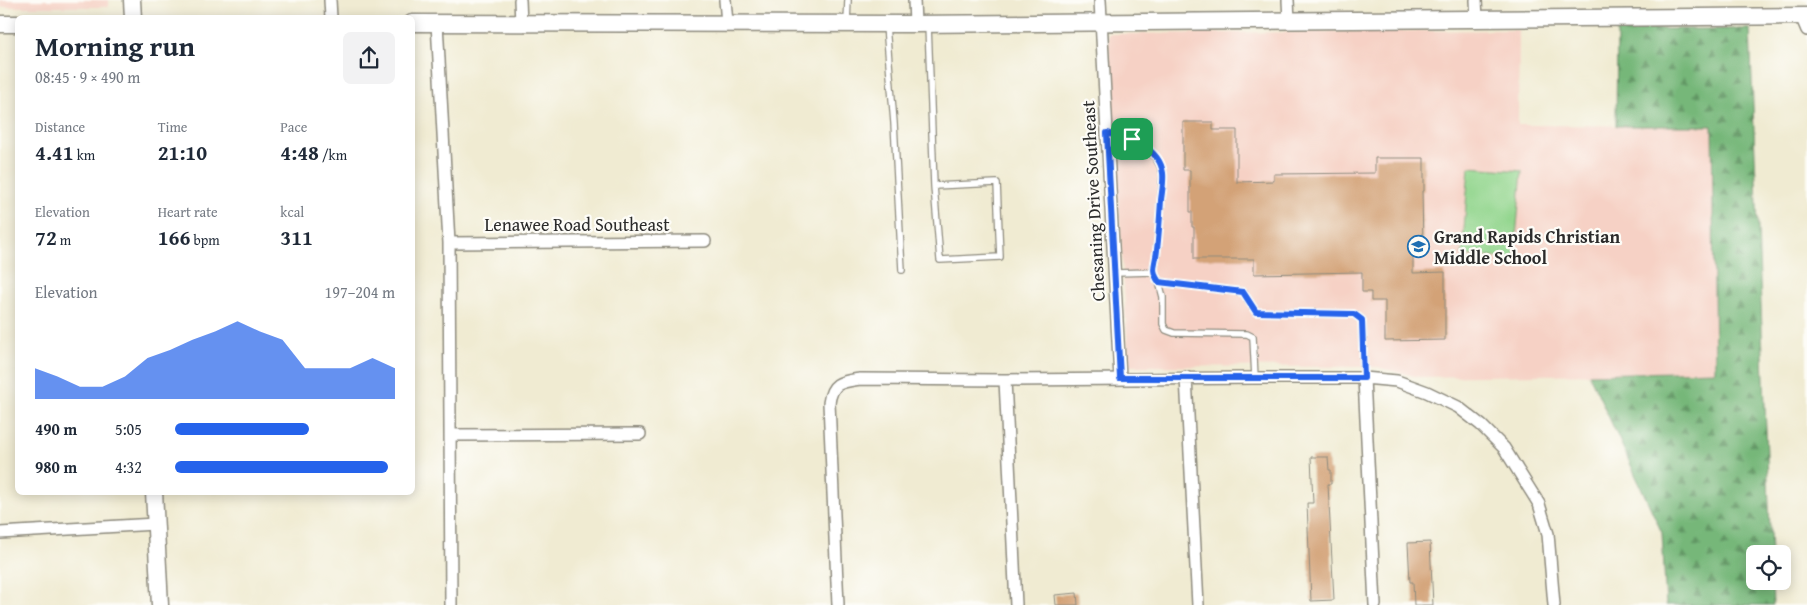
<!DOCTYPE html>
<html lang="en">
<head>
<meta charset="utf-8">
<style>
	body { margin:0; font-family:"Gentium Book Plus",serif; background:#f2f2f3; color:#1f2937; height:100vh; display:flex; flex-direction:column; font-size:19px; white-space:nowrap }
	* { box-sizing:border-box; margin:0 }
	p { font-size:16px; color:#747a83 }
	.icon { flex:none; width:28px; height:28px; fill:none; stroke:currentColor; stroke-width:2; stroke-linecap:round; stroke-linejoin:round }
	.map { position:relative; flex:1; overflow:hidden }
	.sheet { position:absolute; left:15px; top:15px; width:400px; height:480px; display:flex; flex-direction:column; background:#fff; border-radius:8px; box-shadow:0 2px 12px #0003 }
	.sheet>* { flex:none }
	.tools { position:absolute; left:1746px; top:545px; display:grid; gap:10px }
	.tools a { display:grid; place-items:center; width:45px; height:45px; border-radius:8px; background:#fff; box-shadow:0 2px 12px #0003; font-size:25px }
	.pin { position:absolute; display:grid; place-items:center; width:42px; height:42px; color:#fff; margin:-21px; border-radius:10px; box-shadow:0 2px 8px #0006 }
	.round { display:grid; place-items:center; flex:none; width:52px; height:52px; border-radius:8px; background:#f2f2f3 }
	.head { display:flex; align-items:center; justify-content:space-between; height:85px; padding:0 20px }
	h1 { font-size:28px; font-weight:600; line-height:38px }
	.stats { display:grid; grid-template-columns:repeat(3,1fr); gap:8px; height:85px; padding:5px 20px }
	.stats div { display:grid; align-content:center }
	.stats b { font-size:21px; font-weight:600 }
	.stats small { font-size:14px; font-weight:400 }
	.stats p { font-size:14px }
	.chart { height:140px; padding:10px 20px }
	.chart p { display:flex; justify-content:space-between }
	.chart svg { width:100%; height:90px; margin-top:5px; fill:#2563eb; opacity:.7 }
	ul { padding:0 20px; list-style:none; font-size:16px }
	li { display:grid; grid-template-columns:80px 60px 1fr; align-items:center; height:38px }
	li i { height:12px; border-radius:6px; background:#2563eb }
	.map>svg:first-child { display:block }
	.built { fill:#f6d1c5 }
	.forest { fill:url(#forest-firs); stroke:#507152 }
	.pitch { fill:#93d68e; stroke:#5f805c }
	.building { fill:#d3a277 }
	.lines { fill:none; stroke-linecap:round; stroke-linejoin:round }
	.service-casing { stroke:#8e8b7e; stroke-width:8 }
	.minor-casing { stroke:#8e8b7e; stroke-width:14 }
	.secondary-casing { stroke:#8e8b7e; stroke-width:19 }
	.service { stroke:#fff; stroke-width:5.5 }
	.minor { stroke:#fff; stroke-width:11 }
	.secondary { stroke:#fff; stroke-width:16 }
	.route-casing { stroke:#fff; stroke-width:10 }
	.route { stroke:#2563eb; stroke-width:6 }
	.labels { text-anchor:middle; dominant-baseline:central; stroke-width:4.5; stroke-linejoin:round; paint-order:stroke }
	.street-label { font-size:18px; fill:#2b2b2b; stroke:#fdfcf7 }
	.poi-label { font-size:18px; font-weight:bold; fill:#2b2b2b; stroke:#fdfcf7; text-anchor:start }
</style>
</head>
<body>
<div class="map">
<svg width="1807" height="605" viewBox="0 0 1807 605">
	<defs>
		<pattern id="forest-firs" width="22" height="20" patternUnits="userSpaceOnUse" patternTransform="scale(1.25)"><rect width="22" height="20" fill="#76b779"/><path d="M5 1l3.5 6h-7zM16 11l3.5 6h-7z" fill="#619563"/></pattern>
	</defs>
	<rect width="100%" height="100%" fill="#fdfcf7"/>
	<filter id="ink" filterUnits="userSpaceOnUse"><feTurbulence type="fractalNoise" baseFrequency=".02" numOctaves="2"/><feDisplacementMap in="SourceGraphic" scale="10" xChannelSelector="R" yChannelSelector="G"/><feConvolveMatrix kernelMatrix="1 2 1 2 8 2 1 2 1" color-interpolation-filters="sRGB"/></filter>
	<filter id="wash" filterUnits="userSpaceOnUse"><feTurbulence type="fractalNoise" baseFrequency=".0096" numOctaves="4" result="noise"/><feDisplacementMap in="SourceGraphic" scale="20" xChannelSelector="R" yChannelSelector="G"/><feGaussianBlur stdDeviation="1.12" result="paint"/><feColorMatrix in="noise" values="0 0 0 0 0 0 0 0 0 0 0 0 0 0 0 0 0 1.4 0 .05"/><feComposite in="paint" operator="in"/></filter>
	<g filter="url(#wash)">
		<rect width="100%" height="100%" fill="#f0ebd2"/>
		<path class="built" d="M0 0H109V7H0Z
			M1519 30 1518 125 1712 126 1715 372 1418 377 1377 367 1129 366 1108 34Z"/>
		<path class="forest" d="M1617 29H1750L1771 554H1755V581H1772L1773 605H1666L1662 533 1589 374 1715 371 1712 126H1616Z"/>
		<path class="pitch" d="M1469 167 1522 171 1514 259 1462 255Z"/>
		<g id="blocks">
			<path class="building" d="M1183 122H1213V130H1237V182L1274 181V174L1375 173V158H1424V191H1422L1423 246H1413V273L1445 272V340L1385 341V301H1371V292H1362V272L1254 274V259H1194V227H1192V212H1190V170H1183Z
				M1311 457H1328L1329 470H1331V484H1328L1334 600 1311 601 1307 503H1313Z
				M1430 542 1433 605H1414L1413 582H1410L1408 543Z
				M1077 593 1078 605H1056L1055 595Z"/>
		</g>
	</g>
	<g filter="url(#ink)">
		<use href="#blocks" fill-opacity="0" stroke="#8e8b7e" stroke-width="1"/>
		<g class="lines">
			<defs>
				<path id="service" d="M847 23 848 0
					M928 25 934 186 997 183 1000 257 940 260 934 186
					M886 26 894 123 902 270
					M1107 133C1132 139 1156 146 1163 174L1157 252 1153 272 1159 282 1243 292 1256 312 1354 314 1362 320 1364 378
					M1115 273 1153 272
					M1159 282 1163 297V324L1166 330 1174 333 1247 334 1253 337 1255 378"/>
				<path id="minor" d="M330 0 331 18
					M520 0 521 23
					M725 0 727 23
					M914 0 915 24
					M1100 0 1120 378
					M1288 0 1289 21
					M1476 0 1477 19
					M1801 16 1807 30
					M437 23 449 243 451 605
					M449 243 705 241
					M1186 377 1198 605
					M1364 378 1375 605
					M1005 380 1016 605
					M450 435 640 434
					M0 533 155 524
					M838 605 829 403C832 382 841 382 860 379L1005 380 1255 378H1364L1397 381 1427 392 1458 407 1481 425 1504 448 1539 504 1548 534 1554 605"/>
				<path id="secondary" d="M132 0 133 18
					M412 23 915 24 1807 16
					M0 24H18
					M154 492 160 605"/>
			</defs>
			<use href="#service" class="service-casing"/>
			<use href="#minor" class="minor-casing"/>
			<use href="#secondary" class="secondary-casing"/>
			<use href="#service" class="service"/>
			<use href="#minor" class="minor"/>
			<use href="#secondary" class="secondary"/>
		</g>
	</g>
	<g class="lines" filter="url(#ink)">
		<defs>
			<path id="route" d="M1107 133C1129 139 1159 146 1163 173 1164 181 1162 191 1161 200 1160 216 1159 233 1157 250 1156 263 1150 270 1159 282L1243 292 1256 312 1354 314 1362 320 1364 378H1120Z"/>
		</defs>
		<use href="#route" class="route-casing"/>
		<use href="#route" class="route"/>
	</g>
	<defs>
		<symbol id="school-ring" viewBox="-11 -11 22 22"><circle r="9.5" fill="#fdfcf7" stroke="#1f6fb2" stroke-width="1.5"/><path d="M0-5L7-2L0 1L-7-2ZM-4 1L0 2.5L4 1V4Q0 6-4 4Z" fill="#1f6fb2"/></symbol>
	</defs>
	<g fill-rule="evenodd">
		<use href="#school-ring" x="1406" y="234" width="25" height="25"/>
	</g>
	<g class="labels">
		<g class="street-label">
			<text transform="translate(1093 201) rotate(-93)">Chesaning Drive Southeast</text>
			<text x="577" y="224">Lenawee Road Southeast</text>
		</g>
		<g class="poi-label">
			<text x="1434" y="236">Grand Rapids Christian<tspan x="1434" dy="21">Middle School</tspan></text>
		</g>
	</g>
</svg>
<div class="tools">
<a><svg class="icon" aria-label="locate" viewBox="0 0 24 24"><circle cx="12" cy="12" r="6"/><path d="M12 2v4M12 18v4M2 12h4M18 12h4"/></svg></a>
</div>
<div class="pin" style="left:1132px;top:139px;background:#1e9e55"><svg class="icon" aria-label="arrive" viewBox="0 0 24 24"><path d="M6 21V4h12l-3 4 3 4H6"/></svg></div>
<section class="sheet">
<div class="head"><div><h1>Morning run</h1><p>08:45 · 9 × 490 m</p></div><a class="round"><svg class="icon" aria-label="share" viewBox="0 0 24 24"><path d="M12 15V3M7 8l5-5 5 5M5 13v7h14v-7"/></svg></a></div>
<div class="stats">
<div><p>Distance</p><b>4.41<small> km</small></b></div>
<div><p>Time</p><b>21:10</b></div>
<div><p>Pace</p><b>4:48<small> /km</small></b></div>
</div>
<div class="stats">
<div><p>Elevation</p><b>72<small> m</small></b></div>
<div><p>Heart rate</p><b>166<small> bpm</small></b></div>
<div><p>kcal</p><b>311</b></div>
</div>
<div class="chart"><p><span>Elevation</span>197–204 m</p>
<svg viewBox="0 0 160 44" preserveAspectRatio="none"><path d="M0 44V29L10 33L20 38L30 38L40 33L50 24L60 20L70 15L80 11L90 6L100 11L110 15L120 29L130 29L140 29L150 24L160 29V44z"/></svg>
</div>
<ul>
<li><b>490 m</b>5:05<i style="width:61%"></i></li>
<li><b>980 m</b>4:32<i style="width:97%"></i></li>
</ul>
</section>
</div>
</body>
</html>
